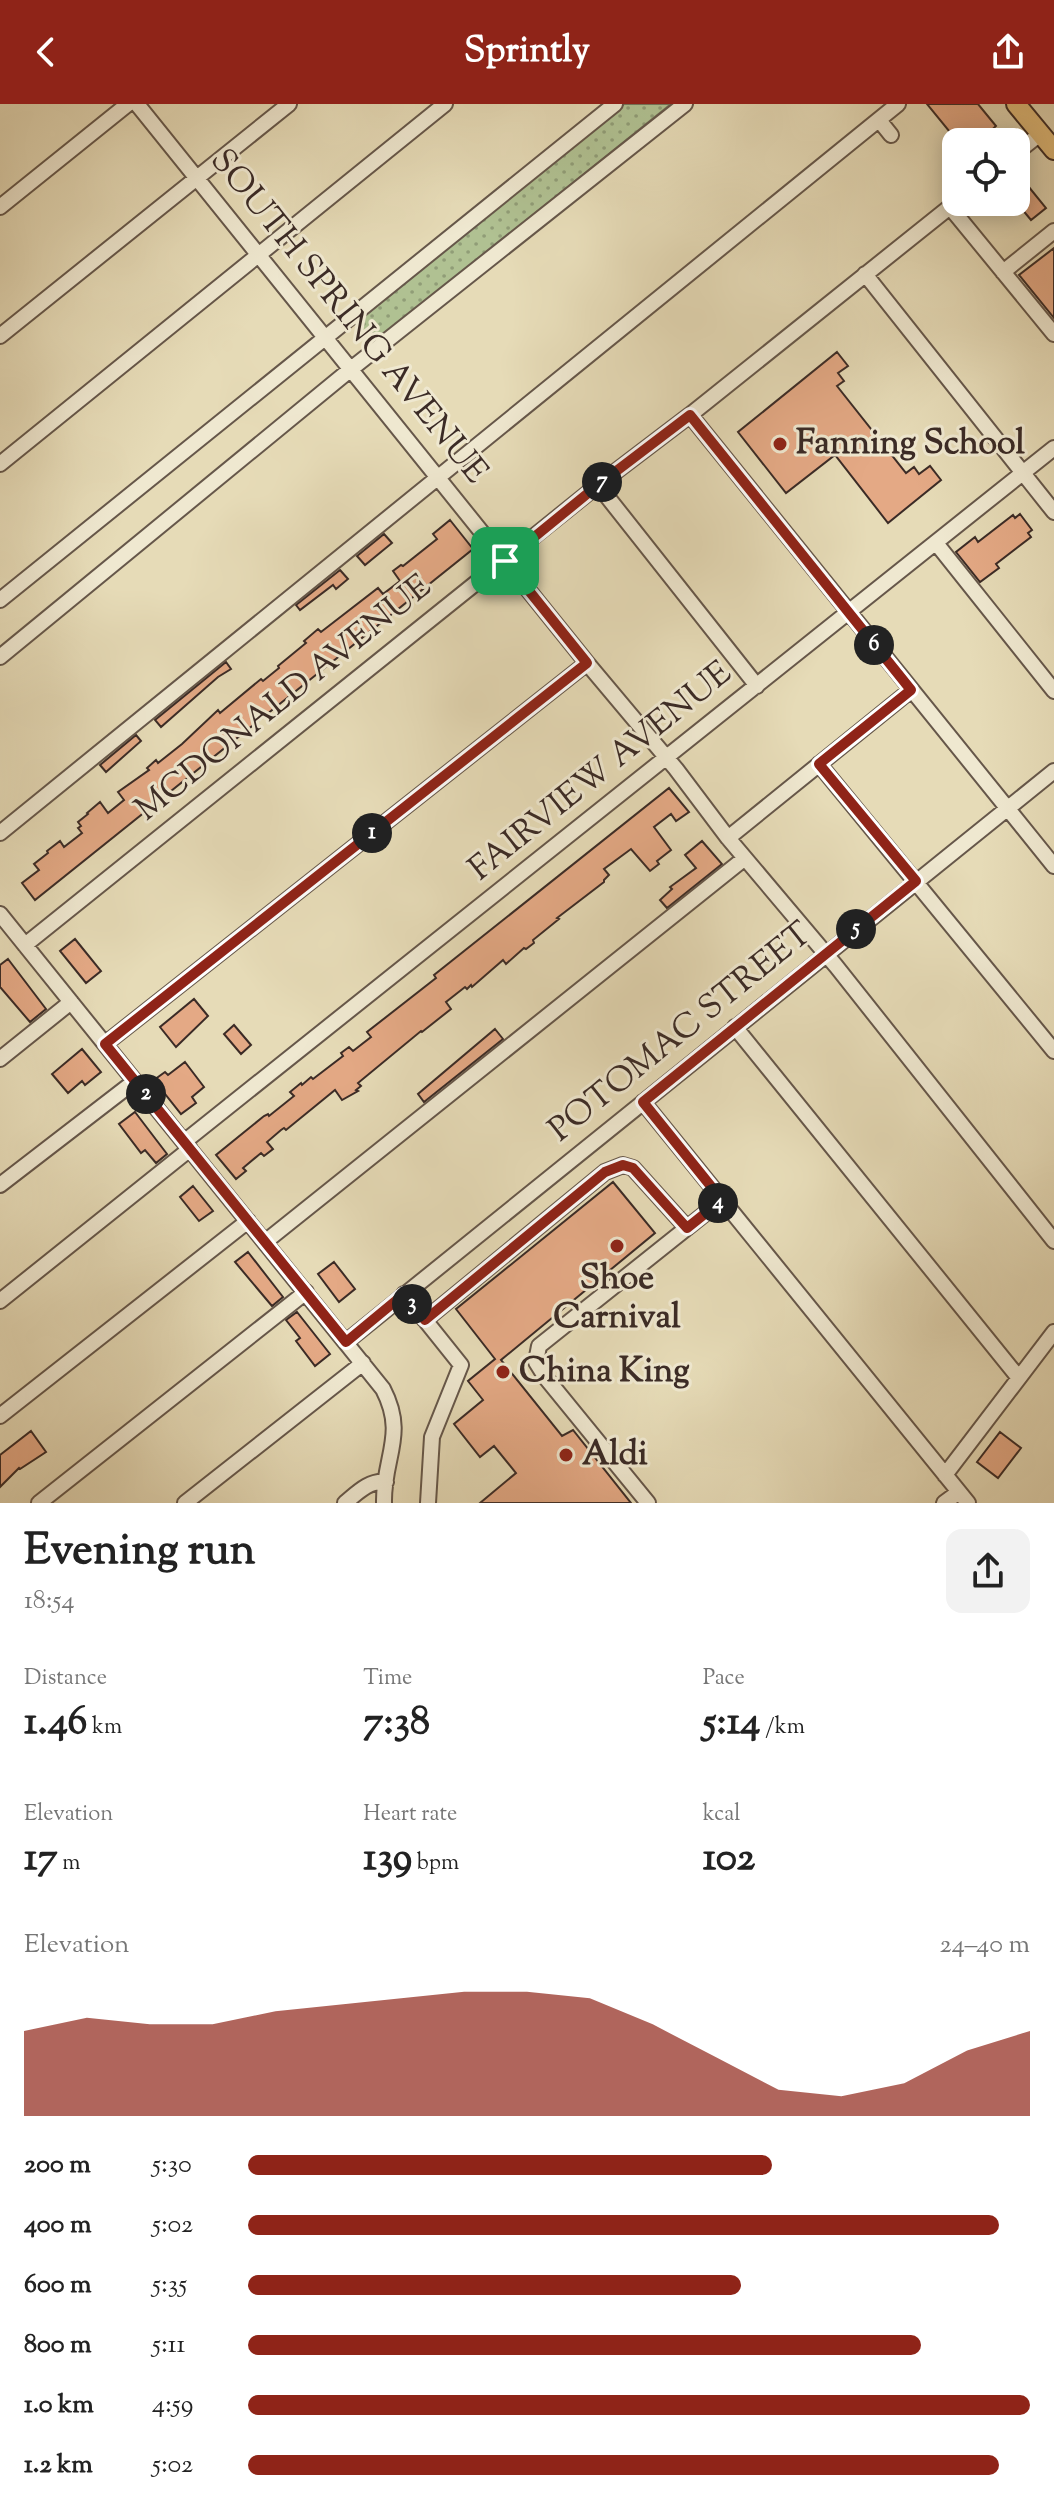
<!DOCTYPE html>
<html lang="en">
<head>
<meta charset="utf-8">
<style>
	body { margin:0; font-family:"Sorts Mill Goudy",serif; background:#f2f2f2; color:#222; height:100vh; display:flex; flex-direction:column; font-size:30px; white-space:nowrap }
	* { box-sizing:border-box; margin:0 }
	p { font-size:26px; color:#767676 }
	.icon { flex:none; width:44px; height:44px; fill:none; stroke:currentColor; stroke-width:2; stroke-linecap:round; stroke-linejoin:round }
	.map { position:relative; height:1399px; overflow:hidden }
	.drawer { display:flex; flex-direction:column; background:#fff; flex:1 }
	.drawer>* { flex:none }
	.fabs { position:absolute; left:942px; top:24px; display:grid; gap:16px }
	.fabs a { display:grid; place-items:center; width:88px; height:88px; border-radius:16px; background:#fff; box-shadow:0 4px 20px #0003; font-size:40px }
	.pin { position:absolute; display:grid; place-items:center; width:68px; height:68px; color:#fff; margin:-34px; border-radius:16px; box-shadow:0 4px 12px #0006 }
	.km { position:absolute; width:40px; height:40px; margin:-20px; border-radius:50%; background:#222; color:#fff; font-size:22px; line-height:40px; text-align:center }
	.round { display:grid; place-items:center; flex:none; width:84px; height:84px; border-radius:16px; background:#f2f2f2 }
	.summary { display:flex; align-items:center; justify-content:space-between; height:136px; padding:0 24px }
	h1 { font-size:44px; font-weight:800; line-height:60px }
	.stats { display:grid; grid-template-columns:repeat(3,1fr); gap:12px; height:136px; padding:8px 24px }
	.stats div { display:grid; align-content:center }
	.stats b { font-size:40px; font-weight:800 }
	.stats small { font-size:22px; font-weight:400 }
	.stats p { font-size:22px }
	.chart { height:224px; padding:16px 24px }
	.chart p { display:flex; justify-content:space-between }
	.chart svg { width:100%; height:144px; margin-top:8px; fill:#8f2418; opacity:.7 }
	ul { padding:0 24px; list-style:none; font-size:26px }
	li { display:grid; grid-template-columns:128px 96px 1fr; align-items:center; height:60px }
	li i { height:20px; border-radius:10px; background:#8f2418 }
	header { display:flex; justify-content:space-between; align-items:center; height:104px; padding:0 24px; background:#8f2418; color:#fff; font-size:36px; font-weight:800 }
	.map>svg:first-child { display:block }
	.grass { fill:url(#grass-dots); stroke:#76765c; stroke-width:2 }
	.building { fill:#e4a985; stroke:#3b2b26; stroke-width:2 }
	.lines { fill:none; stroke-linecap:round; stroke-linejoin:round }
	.minor-casing { stroke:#66574a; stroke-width:18 }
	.major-casing { stroke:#3b2b26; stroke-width:22 }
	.minor { stroke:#efe8d0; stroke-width:14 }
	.major { stroke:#e3be7c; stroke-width:18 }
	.route-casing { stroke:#fff; stroke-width:16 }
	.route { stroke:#8f2418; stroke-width:10 }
	.poi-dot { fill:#8f2418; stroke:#efe8d0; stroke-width:3 }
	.labels { text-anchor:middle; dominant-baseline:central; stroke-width:6; stroke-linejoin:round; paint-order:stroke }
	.street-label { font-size:34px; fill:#3b2b26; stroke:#efe8d0 }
	.poi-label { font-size:34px; font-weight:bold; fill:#3b2b26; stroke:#efe8d0; text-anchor:start }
</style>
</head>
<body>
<header><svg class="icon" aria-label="back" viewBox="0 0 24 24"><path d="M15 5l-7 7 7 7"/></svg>Sprintly<svg class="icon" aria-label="share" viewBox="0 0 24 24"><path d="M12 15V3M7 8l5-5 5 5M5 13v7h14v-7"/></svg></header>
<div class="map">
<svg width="1054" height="1399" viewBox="0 0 1054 1399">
	<defs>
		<pattern id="grass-dots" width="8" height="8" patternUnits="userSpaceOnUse" patternTransform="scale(2)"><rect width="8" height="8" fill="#b0c192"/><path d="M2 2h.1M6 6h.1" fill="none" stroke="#909d77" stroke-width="1.8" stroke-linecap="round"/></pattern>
	</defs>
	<rect width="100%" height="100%" fill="#e6dbb7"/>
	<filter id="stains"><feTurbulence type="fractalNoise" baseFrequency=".0025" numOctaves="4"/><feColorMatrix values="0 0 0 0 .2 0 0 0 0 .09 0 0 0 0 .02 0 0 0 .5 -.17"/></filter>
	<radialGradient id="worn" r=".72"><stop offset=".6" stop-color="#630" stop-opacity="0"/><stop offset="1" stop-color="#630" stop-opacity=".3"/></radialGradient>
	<path class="grass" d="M624 0H671L385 230C373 236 362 231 358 218L361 211Z"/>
	<path class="building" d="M927 0H978L996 22 979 38H958Z
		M1024 77 1046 104 1031 116 1016 98V84Z
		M1054 144V214L1019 171Z
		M837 248 848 262 838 269 844 277 837 282 906 369 914 363 919 370 930 362 941 376 888 419 835 351 786 389 738 328Z
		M1020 410 1032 426 1028 429 1031 433 996 460 999 464 980 478 956 448 975 433 978 438 1013 411 1015 414Z
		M450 416 473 445 35 796 22 779 39 766 34 760 48 749 47 747 60 737 64 743 82 729 78 724 81 722 78 718 88 710 87 709 100 698 108 709 124 696 118 688 149 666 147 664 156 656 158 659 182 640 218 606 220 609 261 575 263 577 279 564 278 562 306 539 304 537 318 525 321 528 378 484 383 490 400 477 393 467 401 461 403 462 437 435 433 430Z
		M384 430 392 439 365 461 357 452Z
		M340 466 348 475 336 485 333 481 300 506 296 501Z
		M226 558 231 565 218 573 161 623 155 616Z
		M136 631 141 637 106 668 100 661Z
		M669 684 689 708 676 717 671 710 654 723 671 746 657 757 659 760 650 767 631 745 604 765 609 771 604 776V778L557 814 559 815 533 836 534 839 526 845 524 844 506 860 503 856 472 883 471 881 467 885 465 883 446 898 451 905 422 928 421 927 358 979 361 982 356 986 358 987 342 996 335 986 286 1026 284 1024 281 1026 267 1038 273 1045 264 1052 261 1049 243 1064 246 1067 236 1075 216 1051 264 1012 268 1010 269 1012 294 992 290 988 301 979 302 981 311 973 313 975 343 952 341 949 349 943 353 947 371 933 367 928 436 874 434 871Z
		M702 737 722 760 667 804 660 796 672 785 670 783 696 764 685 751Z
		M75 835 101 867 86 879 60 847Z
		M8 855 46 905 30 918 0 883V861Z
		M194 895 208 912 176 943 160 923Z
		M234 921 251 941 241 950 224 930Z
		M495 925 503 935 424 998 418 990Z
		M82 945 101 968 85 981 82 977 68 989 52 970Z
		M185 958 204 983 192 993 196 999 181 1010 154 976 165 968 168 971Z
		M135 1008 167 1050 156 1059 145 1046 141 1049 119 1020Z
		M613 1078 655 1129 501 1256 562 1332 573 1326 631 1399H480L516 1369 494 1342 480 1353 454 1320 483 1296 468 1277 495 1255 456 1205Z
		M193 1082 213 1107 199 1117 180 1093Z
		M248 1148 283 1193 272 1202 235 1158Z
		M334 1158 355 1185 339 1198 318 1170Z
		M297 1208 330 1250 315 1262 296 1237 300 1234 286 1216Z
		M31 1327 46 1348 20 1365 19 1364 0 1383V1351Z
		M1000 1328 1021 1344 998 1374 977 1358Z"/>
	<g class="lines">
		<defs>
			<path id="minor" d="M137 0 587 559 676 665 728 734 836 862 1054 1137
				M879 16 891 31
				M1016 49 1040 30
				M0 103 128 0
				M950 103 1054 230
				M1003 168 1054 127
				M865 170 1054 408
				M0 232 289 0
				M690 311 1054 762
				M0 360 445 0
				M598 381 757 582
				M936 439 1054 587
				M0 496 615 0
				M0 553 351 265 685 0
				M819 660 1054 947
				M0 729 898 0
				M728 734 911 586
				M0 810 383 1285C407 1331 383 1353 384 1399
				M25 841 598 381 690 311 956 98
				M735 923 1019 1274
				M105 940 587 559
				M0 955 71 898
				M643 998 968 1399
				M184 1038 1054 344
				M0 1081 135 977
				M265 1138 745 754
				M404 1190 425 1216
				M0 1197 190 1045
				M346 1238 1054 667
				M0 1312 248 1117
				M945 1371 1054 1228
				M39 1399 306 1188
				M185 1399 363 1259
				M345 1399C357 1389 369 1376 386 1378
				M428 1399 432 1333 461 1261 425 1216 605 1068 623 1061 633 1064 687 1124
				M648 1399 546 1274 536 1258 539 1242 722 1096
				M944 1399 959 1388"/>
			<path id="major" d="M1016 0 1054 46"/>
		</defs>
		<use href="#minor" class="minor-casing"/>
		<use href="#major" class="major-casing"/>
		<use href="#minor" class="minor"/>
		<use href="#major" class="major"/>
	</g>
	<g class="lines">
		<defs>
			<path id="route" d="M690 311 911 586 819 660 916 777 643 998 722 1096 687 1124 633 1064 623 1061 605 1068 425 1216 404 1190 346 1238 105 940 587 559 505 457 598 381Z"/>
		</defs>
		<use href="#route" class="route-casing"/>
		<use href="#route" class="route"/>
	</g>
	<g class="poi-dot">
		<circle cx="780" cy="340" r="8"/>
		<circle cx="617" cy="1142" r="8"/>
		<circle cx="503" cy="1268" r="8"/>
		<circle cx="566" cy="1351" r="8"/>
	</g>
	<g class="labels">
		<g class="street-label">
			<text transform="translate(348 213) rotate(51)">SOUTH SPRING AVENUE</text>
			<text transform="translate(284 595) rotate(-39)">MCDONALD AVENUE</text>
			<text transform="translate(601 668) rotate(-39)">FAIRVIEW AVENUE</text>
			<text transform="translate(681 929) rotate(-39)">POTOMAC STREET</text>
		</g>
		<g class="poi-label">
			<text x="796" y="340">Fanning School</text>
			<text x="617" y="1175" text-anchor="middle">Shoe<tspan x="617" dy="39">Carnival</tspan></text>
			<text x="519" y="1268">China King</text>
			<text x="582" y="1351">Aldi</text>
		</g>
	</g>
	<rect width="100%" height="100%" filter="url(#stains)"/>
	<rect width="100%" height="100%" fill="url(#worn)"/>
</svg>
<div class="fabs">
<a><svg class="icon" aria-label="locate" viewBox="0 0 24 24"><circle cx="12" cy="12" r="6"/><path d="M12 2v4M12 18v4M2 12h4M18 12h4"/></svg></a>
</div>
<div class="pin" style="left:505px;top:457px;background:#1e9e55"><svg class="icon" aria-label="arrive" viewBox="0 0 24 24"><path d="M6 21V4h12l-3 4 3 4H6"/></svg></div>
<b class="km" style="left:372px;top:729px">1</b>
<b class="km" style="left:146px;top:990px">2</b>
<b class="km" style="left:412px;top:1200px">3</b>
<b class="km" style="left:718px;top:1099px">4</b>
<b class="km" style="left:856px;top:825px">5</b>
<b class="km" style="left:874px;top:541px">6</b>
<b class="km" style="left:602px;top:378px">7</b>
</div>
<section class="drawer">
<div class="summary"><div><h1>Evening run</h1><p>18:54</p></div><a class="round"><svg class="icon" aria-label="share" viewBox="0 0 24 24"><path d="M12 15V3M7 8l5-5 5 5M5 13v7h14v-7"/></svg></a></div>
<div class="stats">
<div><p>Distance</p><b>1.46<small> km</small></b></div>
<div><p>Time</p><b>7:38</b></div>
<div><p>Pace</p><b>5:14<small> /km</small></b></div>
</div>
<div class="stats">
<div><p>Elevation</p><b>17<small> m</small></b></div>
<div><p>Heart rate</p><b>139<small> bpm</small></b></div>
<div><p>kcal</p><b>102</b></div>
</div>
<div class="chart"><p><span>Elevation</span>24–40 m</p>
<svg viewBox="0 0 160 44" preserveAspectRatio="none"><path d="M0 44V18L10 14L20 16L30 16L40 12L50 10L60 8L70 6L80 6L90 8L100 16L110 26L120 36L130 38L140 34L150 24L160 18V44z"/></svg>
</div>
<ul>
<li><b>200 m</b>5:30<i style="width:67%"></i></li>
<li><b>400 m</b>5:02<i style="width:96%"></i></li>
<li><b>600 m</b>5:35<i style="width:63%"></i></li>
<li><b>800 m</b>5:11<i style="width:86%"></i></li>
<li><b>1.0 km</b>4:59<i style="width:100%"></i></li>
<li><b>1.2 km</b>5:02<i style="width:96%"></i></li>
</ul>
</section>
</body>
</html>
